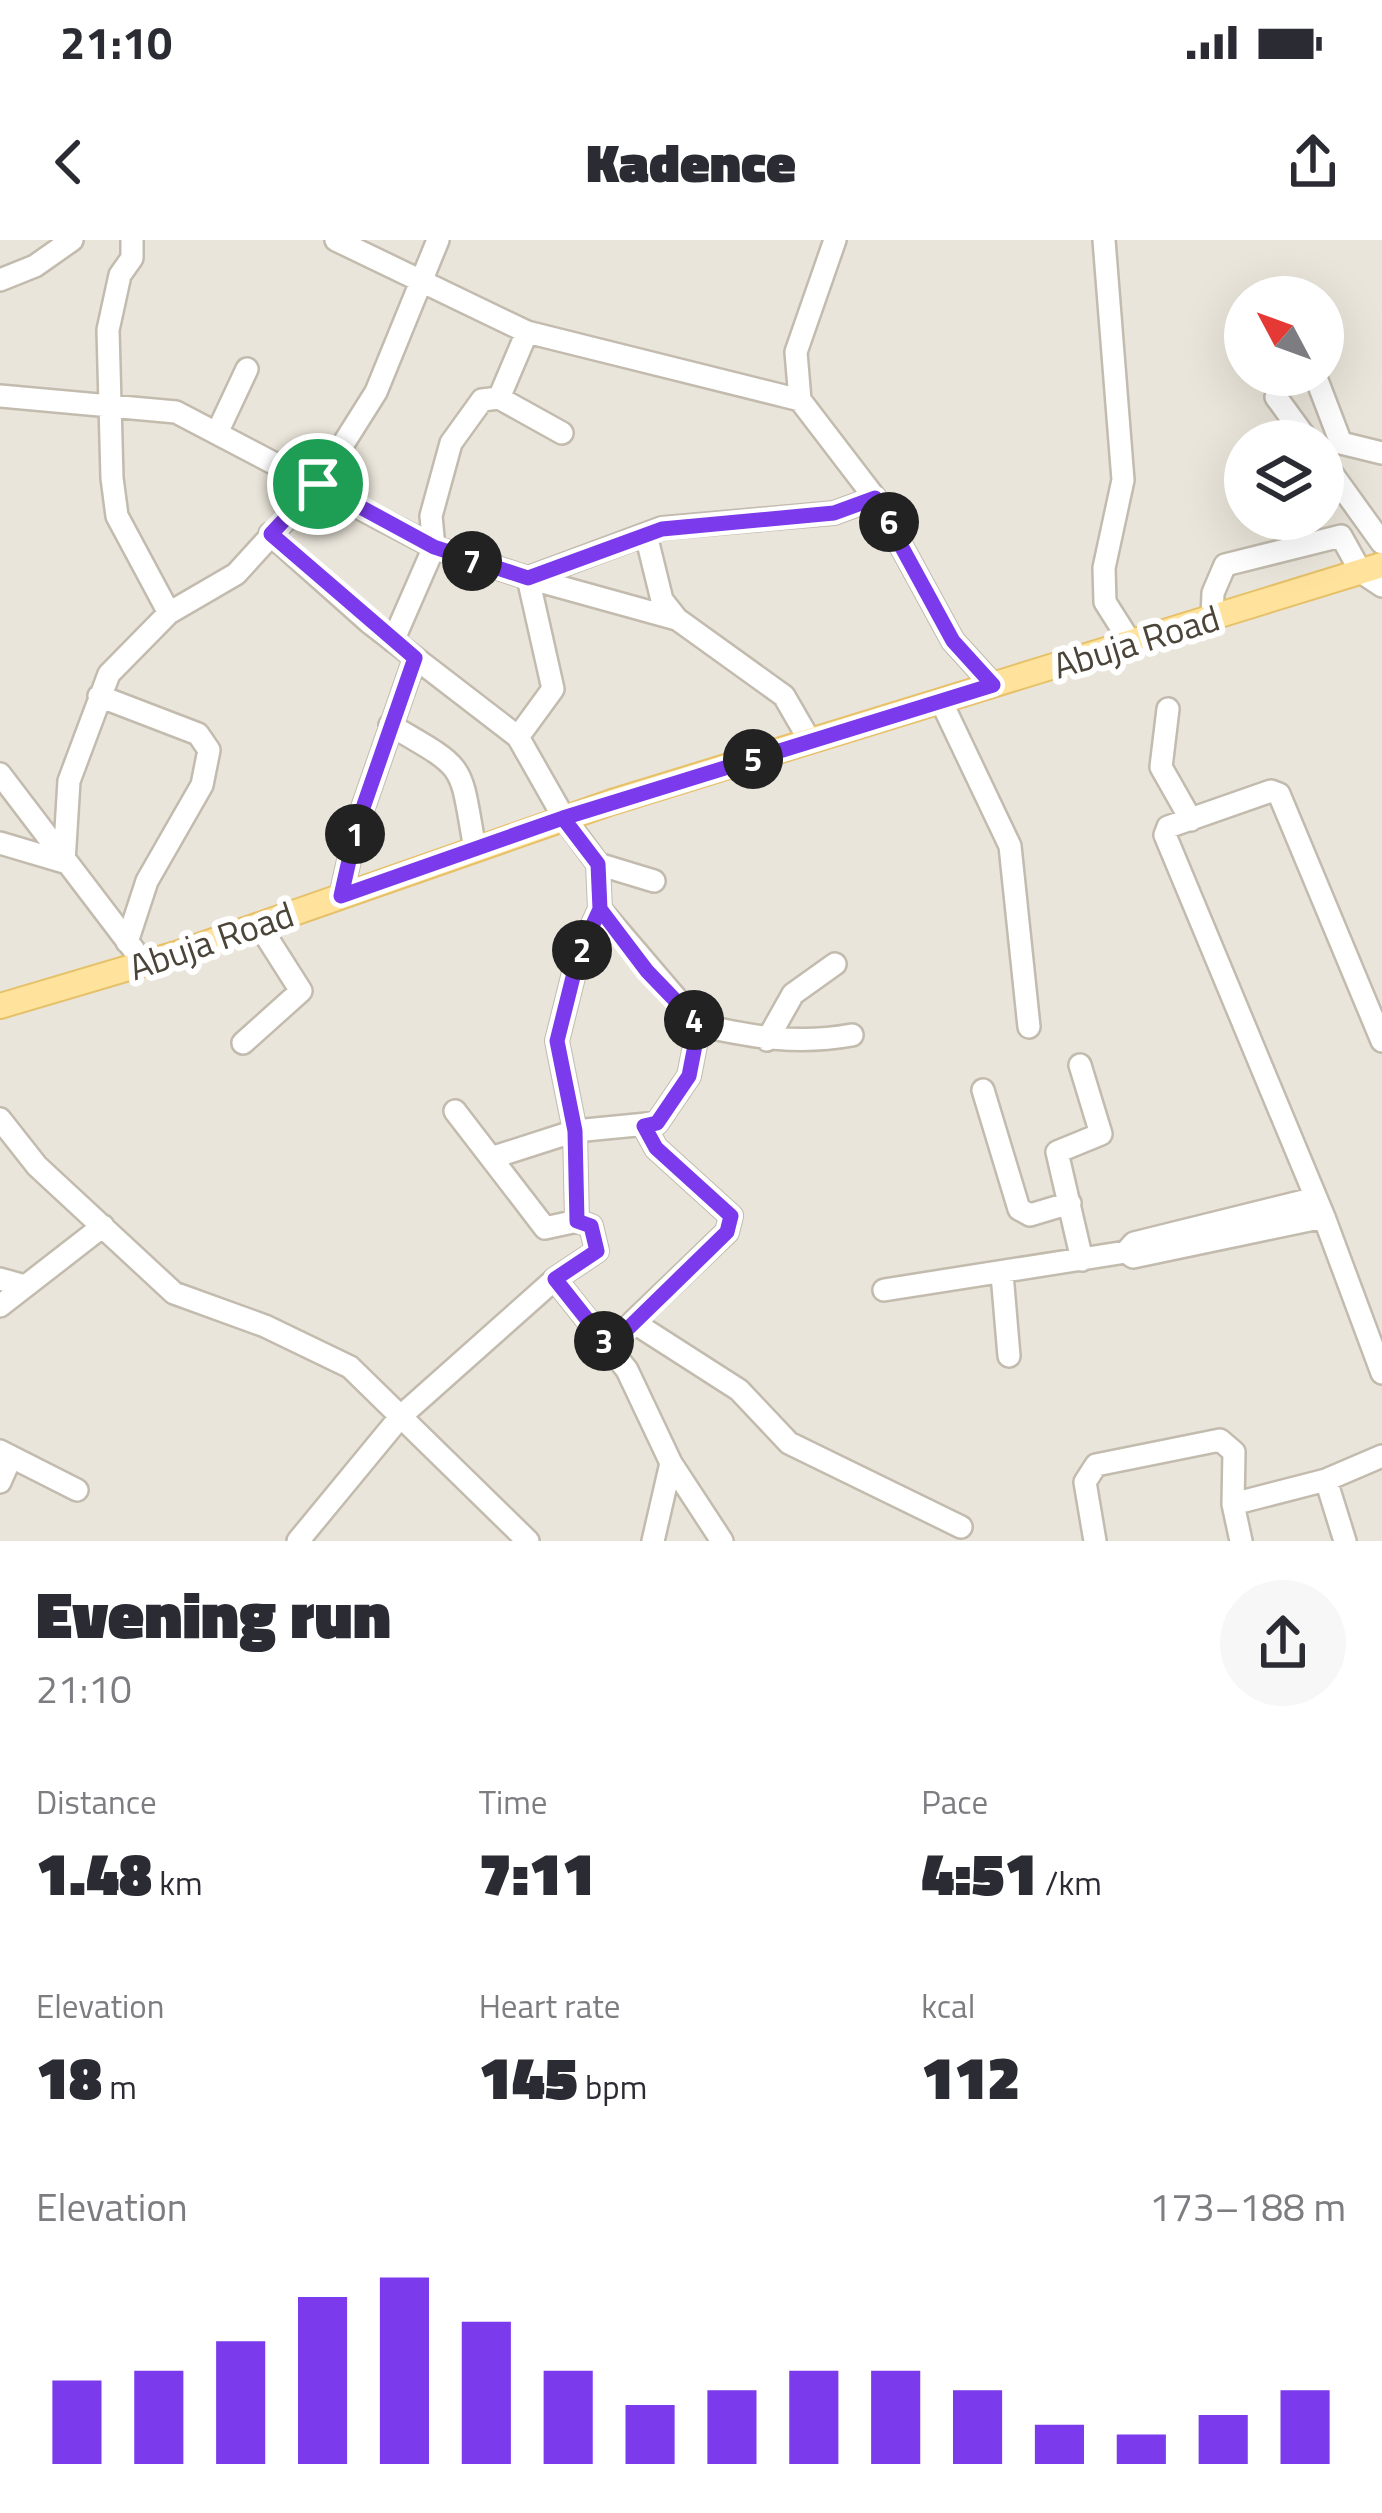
<!DOCTYPE html>
<html lang="en">
<head>
<meta charset="utf-8">
<style>
	body { margin:0; font-family:"Titillium Web",sans-serif; background:#f7f7f7; color:#2b2b33; height:100vh; display:flex; flex-direction:column; font-size:45px; white-space:nowrap }
	* { box-sizing:border-box; margin:0 }
	p { font-size:39px; color:#7c7c81 }
	.icon { flex:none; width:66px; height:66px; fill:none; stroke:currentColor; stroke-width:2; stroke-linecap:round; stroke-linejoin:round }
	.map { position:relative; height:1301px; overflow:hidden }
	.drawer { display:flex; flex-direction:column; background:#fff; flex:1 }
	.drawer>* { flex:none }
	.needle { width:78px; rotate:311deg }
	.controls { position:absolute; left:1224px; top:36px; display:grid; gap:24px }
	.controls a { display:grid; place-items:center; width:120px; height:120px; border-radius:50%; background:#fff; box-shadow:0 12px 48px #0002; font-size:60px }
	.pin { position:absolute; display:grid; place-items:center; width:102px; height:102px; color:#fff; margin:-51px; border:6px solid #fff; border-radius:50%; box-shadow:0 3px 12px #0007 }
	.km { position:absolute; width:60px; height:60px; margin:-30px; border-radius:50%; background:#222; color:#fff; font-size:33px; line-height:60px; text-align:center }
	.round { display:grid; place-items:center; flex:none; width:126px; height:126px; border-radius:63px; background:#f7f7f7 }
	.headline { display:flex; align-items:center; justify-content:space-between; height:204px; padding:0 36px }
	h1 { font-size:66px; font-weight:800; line-height:90px }
	.metrics { display:grid; grid-template-columns:repeat(3,1fr); gap:18px; height:204px; padding:12px 36px }
	.metrics div { display:grid; align-content:center }
	.metrics b { font-size:60px; font-weight:800 }
	.metrics small { font-size:33px; font-weight:400 }
	.metrics p { font-size:33px }
	.chart { height:336px; padding:24px 36px }
	.chart p { display:flex; justify-content:space-between }
	.chart svg { width:100%; height:216px; margin-top:12px; stroke:#7c3aed; stroke-width:6 }
	.status { display:flex; justify-content:space-between; align-items:center; height:84px; padding:0 60px; background:#fff; direction:ltr }
	.status svg { height:33px; fill:currentColor }
	header { display:flex; justify-content:space-between; align-items:center; height:156px; padding:0 36px; background:#fff; font-size:54px; font-weight:800 }
	.map>svg:first-child { display:block }
	.residential { fill:#eae5da; fill-rule:evenodd }
	.lines { fill:none; stroke-linecap:round; stroke-linejoin:round }
	.minor-casing { stroke:#c2bbae; stroke-width:26 }
	.major-casing { stroke:#e6c16a; stroke-width:28 }
	.minor { stroke:#fff; stroke-width:21 }
	.major { stroke:#ffe39c; stroke-width:24 }
	.route-casing { stroke:#fff; stroke-width:24 }
	.route { stroke:#7c3aed; stroke-width:15 }
	.labels { text-anchor:middle; dominant-baseline:central; stroke-width:12; stroke-linejoin:round; paint-order:stroke }
	.street-label { font-size:36px; fill:#4b4439; stroke:#fff }
</style>
</head>
<body>
<div class="status"><b>21:10</b><svg viewBox="0 0 49 12"><path d="M0 12V9h3v3zM5 12V6h3v6zM10 12V3h3v9zM15 12V0h3v12zM26 1h20v11H26zM47 4h2v5h-2z"/></svg></div>
<header><svg class="icon" aria-label="back" viewBox="0 0 24 24"><path d="M15 5l-7 7 7 7"/></svg>Kadence<svg class="icon" aria-label="share" viewBox="0 0 24 24"><path d="M12 15V3M7 8l5-5 5 5M5 13v7h14v-7"/></svg></header>
<div class="map">
<svg width="1382" height="1301" viewBox="0 0 1382 1301">
	<rect width="100%" height="100%" fill="#f6f3ec"/>
	<path class="residential" d="M0 0H1382V1301H0ZM1245 57H1323V135H1245ZM1245 201H1323V279H1245Z"/>
	<g class="lines">
		<defs>
			<path id="minor" d="M132 0V18L120 35 108 90 112 238 117 276 169 373
				M336 0 527 92 800 160
				M835 0 796 112 800 160 875 258 953 401 993 445
				M1104 0 1123 240 1104 328 1105 362 1129 400
				M0 40 35 26 72 0
				M1315 135 1341 203 1382 213
				M0 156 176 172 434 307 528 338 662 288 834 273 875 258
				M1276 157 1308 201
				M499 158 527 92
				M217 193 247 129
				M1323 221 1382 303
				M270 294 370 383 518 497 564 578 598 624 600 669 578 717 557 801 575 891 577 981 591 986 597 1011 555 1039 627 1130 671 1223 722 1301
				M646 295 662 360 677 379 784 456 810 501
				M528 338 676 379
				M1212 378 1213 353 1225 325 1341 296 1361 332 1382 346
				M393 401 434 307 431 276 451 203 482 160 499 158 562 193
				M99 456 198 494 209 510 202 545 147 641 127 702
				M941 461 1010 606 1029 787
				M1168 469 1161 527 1191 580
				M390 485C469 531 459 521 475 609
				M518 497 553 449 528 338
				M0 534 134 710
				M0 603 64 622 69 541 109 434 169 373 236 334 318 244 376 152 438 0
				M598 624 654 641
				M341 656 357 585 415 418
				M699 785C753 797 797 805 852 795
				M767 800 793 754 835 724
				M1382 801 1279 554 1271 551 1168 587 1165 595 1324 977 1382 1133
				M243 803 301 751 259 685
				M1080 825 1101 894 1057 912 1082 1020
				M983 850 1019 969 1030 975 1070 963
				M455 871 545 988 577 981
				M0 879 37 926 174 1053 265 1086 350 1127 528 1301
				M491 918 575 891 657 883 689 836 699 785 600 669
				M1126 1012 1134 1003 1316 958
				M1002 1034 1009 1116
				M0 1039 25 1046
				M884 1050 1126 1012 1133 1017 1324 977
				M0 1066 103 986
				M633 1082 727 992 731 976 656 908 644 886
				M609 1107 633 1082 739 1150 789 1203 961 1287
				M0 1211 77 1250
				M1326 1240 1345 1301
				M0 1242 11 1217
				M1233 1264 1326 1240 1382 1216
				M298 1301 401 1176 555 1039
				M653 1301 671 1223
				M1095 1301 1085 1242 1096 1225 1220 1200 1234 1212 1233 1264 1241 1301"/>
			<path id="major" d="M0 766 176 714 612 562 1382 325"/>
		</defs>
		<use href="#minor" class="minor-casing"/>
		<use href="#major" class="major-casing"/>
		<use href="#minor" class="minor"/>
		<use href="#major" class="major"/>
	</g>
	<g class="lines">
		<defs>
			<path id="route" d="M318 244 271 294 415 418 357 585 341 656 563 578 598 624 600 669 578 717 557 801 575 891 577 981 591 986 597 1011 555 1039 609 1107 727 992 731 976 656 908 644 886 657 883 689 836 699 785 647 731 600 669 598 624 563 578 993 445 953 401 875 258 834 273 662 289 528 338 434 307 318 244"/>
		</defs>
		<use href="#route" class="route-casing"/>
		<use href="#route" class="route"/>
	</g>
	<g class="labels">
		<g class="street-label">
			<text transform="translate(1136 401) rotate(-17)">Abuja Road</text>
			<text transform="translate(211 700) rotate(-19)">Abuja Road</text>
		</g>
	</g>
</svg>
<div class="controls">
<a><svg class="needle" viewBox="-14 -14 28 28"><path d="M0-13l5 13h-10z" fill="#e53935"/><path d="M0 13l5-13h-10z" fill="#7c7c81"/></svg></a>
<a><svg class="icon" aria-label="layers" viewBox="0 0 24 24"><path d="M12 4l9 5-9 5-9-5zM3 14l9 5 9-5"/></svg></a>
</div>
<div class="pin" style="left:318px;top:244px;background:#1e9e55"><svg class="icon" aria-label="arrive" viewBox="0 0 24 24"><path d="M6 21V4h12l-3 4 3 4H6"/></svg></div>
<b class="km" style="left:355px;top:594px">1</b>
<b class="km" style="left:582px;top:710px">2</b>
<b class="km" style="left:604px;top:1101px">3</b>
<b class="km" style="left:694px;top:780px">4</b>
<b class="km" style="left:753px;top:519px">5</b>
<b class="km" style="left:889px;top:282px">6</b>
<b class="km" style="left:472px;top:321px">7</b>
</div>
<section class="drawer">
<div class="headline"><div><h1>Evening run</h1><p>21:10</p></div><a class="round"><svg class="icon" aria-label="share" viewBox="0 0 24 24"><path d="M12 15V3M7 8l5-5 5 5M5 13v7h14v-7"/></svg></a></div>
<div class="metrics">
<div><p>Distance</p><b>1.48<small> km</small></b></div>
<div><p>Time</p><b>7:11</b></div>
<div><p>Pace</p><b>4:51<small> /km</small></b></div>
</div>
<div class="metrics">
<div><p>Elevation</p><b>18<small> m</small></b></div>
<div><p>Heart rate</p><b>145<small> bpm</small></b></div>
<div><p>kcal</p><b>112</b></div>
</div>
<div class="chart"><p><span>Elevation</span>173–188 m</p>
<svg viewBox="0 0 160 44" preserveAspectRatio="none"><path d="M5 44V27M15 44V25M25 44V19M35 44V10M45 44V6M55 44V15M65 44V25M75 44V32M85 44V29M95 44V25M105 44V25M115 44V29M125 44V36M135 44V38M145 44V34M155 44V29"/></svg>
</div>
</section>
</body>
</html>
